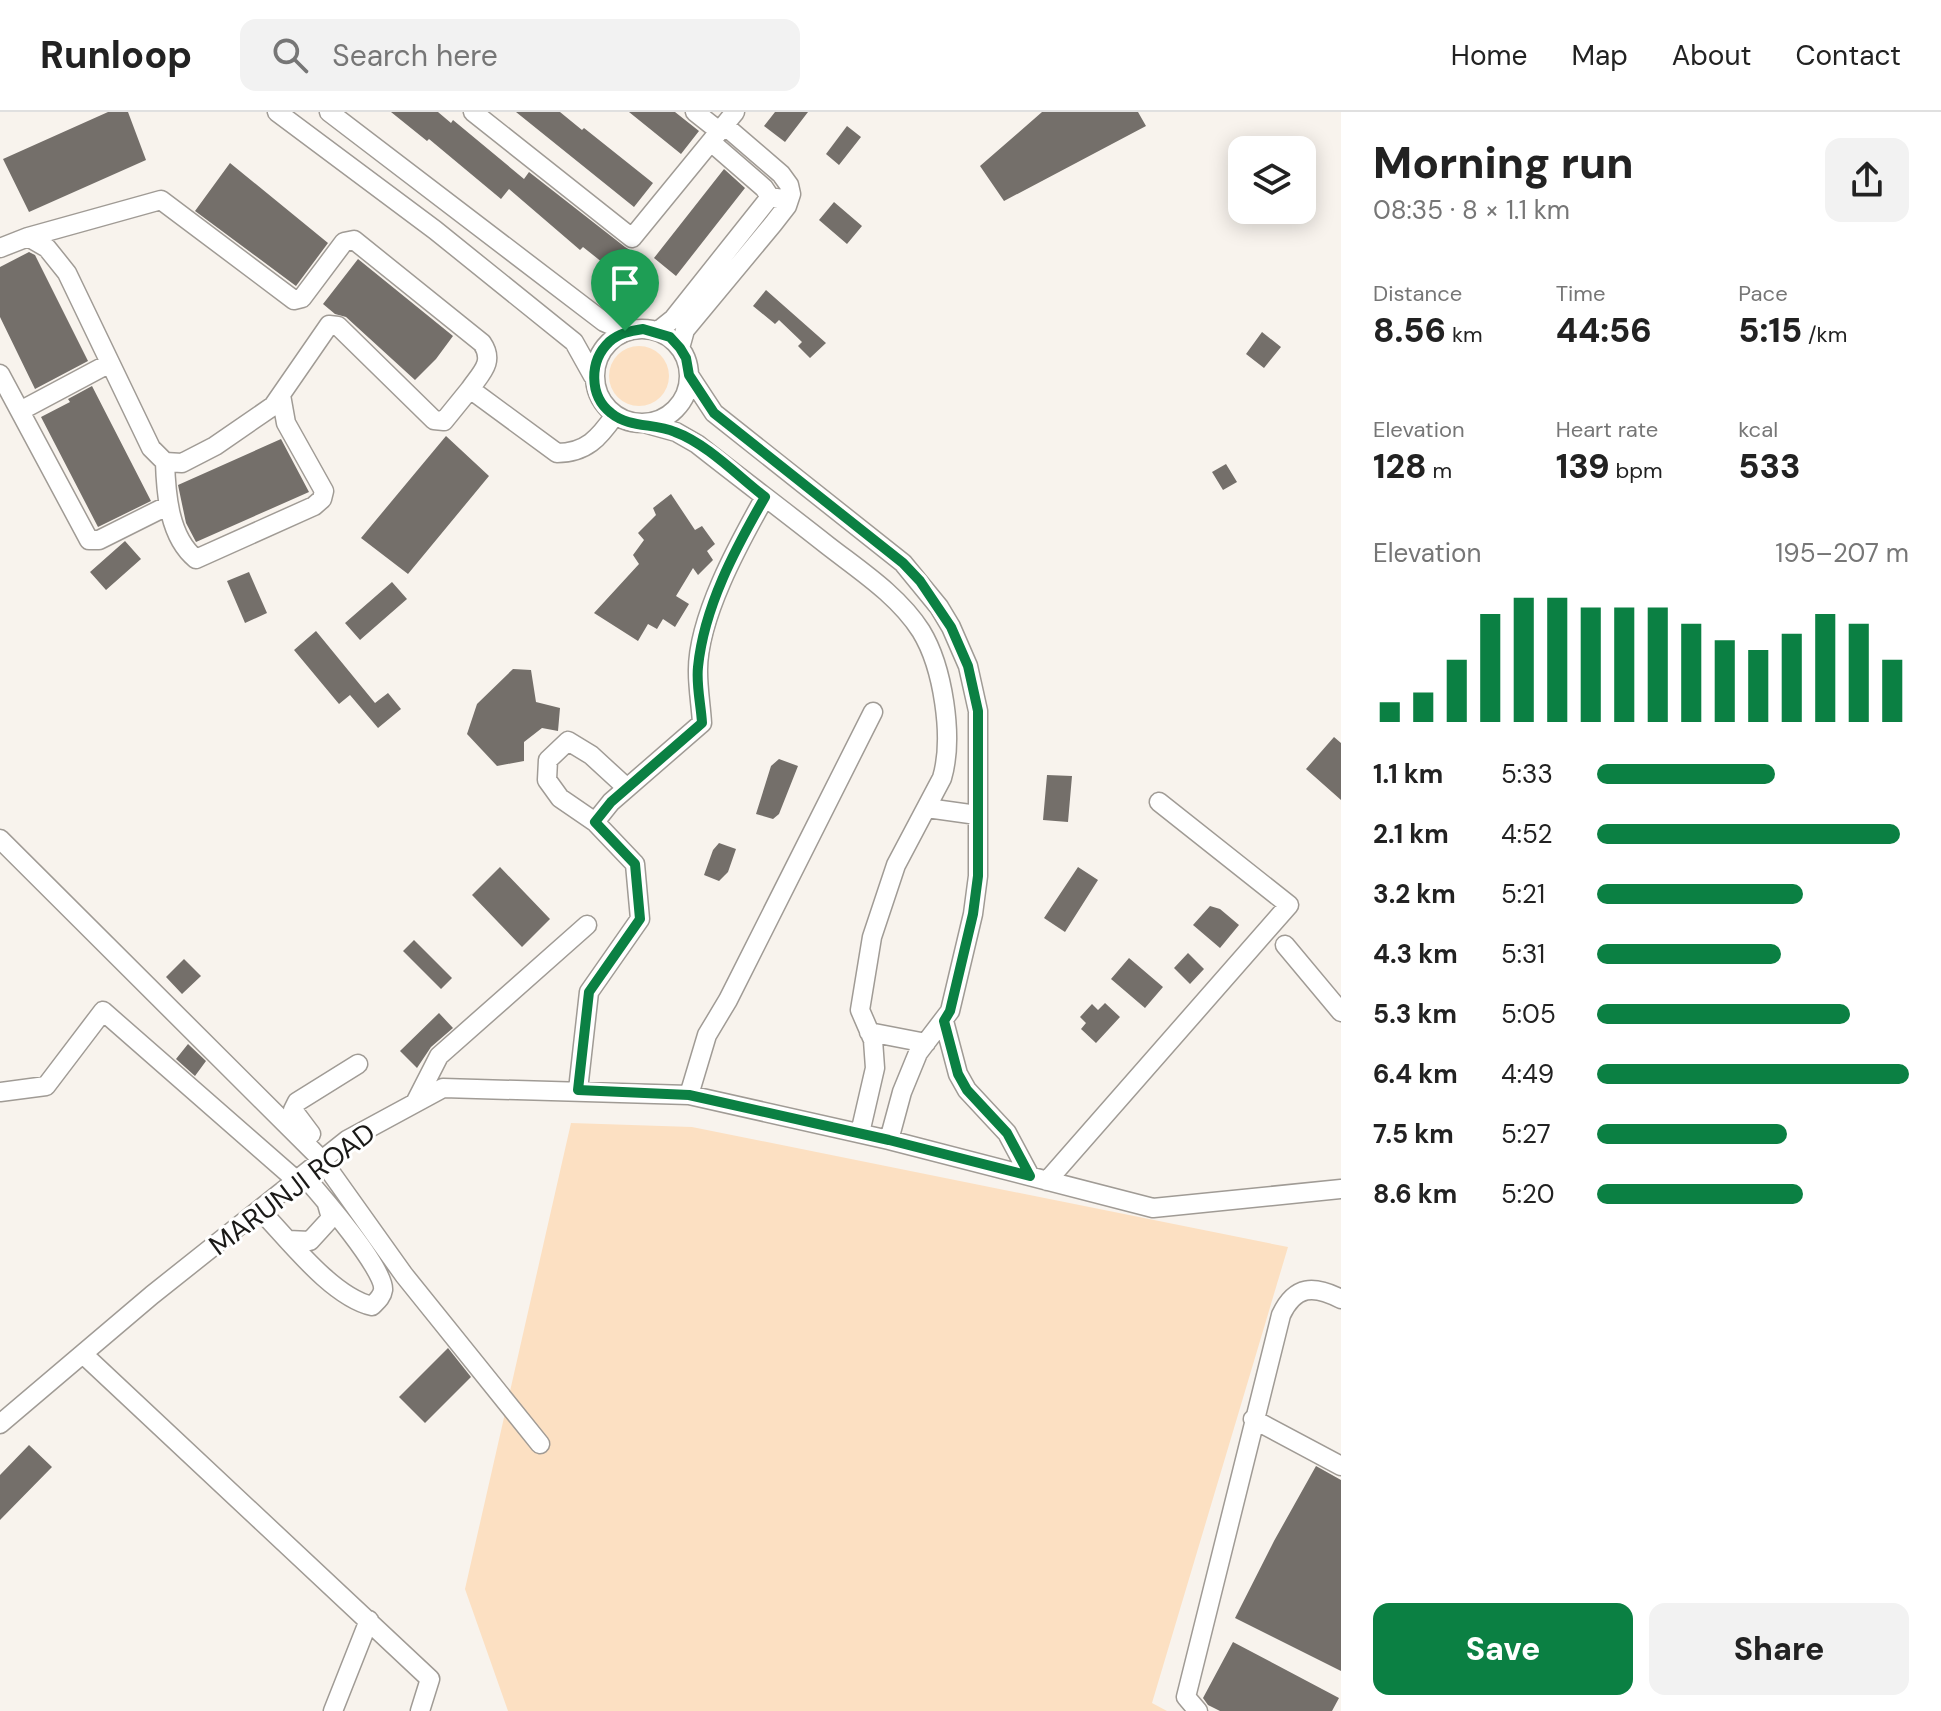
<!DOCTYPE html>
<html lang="en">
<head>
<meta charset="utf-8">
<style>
	body { margin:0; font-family:"DM Sans",sans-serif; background:#f2f2f2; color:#222; height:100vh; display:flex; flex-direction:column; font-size:30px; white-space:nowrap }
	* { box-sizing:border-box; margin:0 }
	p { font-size:26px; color:#767676 }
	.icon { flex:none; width:44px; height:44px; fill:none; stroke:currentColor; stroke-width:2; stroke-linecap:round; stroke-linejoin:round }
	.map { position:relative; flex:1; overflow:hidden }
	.drawer { display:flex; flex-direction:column; background:#fff; width:600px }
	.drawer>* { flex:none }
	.controls { position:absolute; left:1228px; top:24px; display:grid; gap:16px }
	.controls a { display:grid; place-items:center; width:88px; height:88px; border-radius:16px; background:#fff; box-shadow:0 4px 20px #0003; font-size:40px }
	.pin { position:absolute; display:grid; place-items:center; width:68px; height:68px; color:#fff; margin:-82px -34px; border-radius:50% 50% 50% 0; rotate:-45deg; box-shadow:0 0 8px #0007 }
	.pin .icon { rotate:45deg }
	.round { display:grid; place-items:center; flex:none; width:84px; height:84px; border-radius:16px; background:#f2f2f2 }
	.summary { display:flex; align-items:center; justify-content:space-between; height:136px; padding:0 32px }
	h1 { font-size:44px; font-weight:800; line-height:60px }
	.figures { display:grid; grid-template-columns:repeat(3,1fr); gap:12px; height:136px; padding:8px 32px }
	.figures div { display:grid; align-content:center }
	.figures b { font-size:34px; font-weight:800 }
	.figures small { font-size:22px; font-weight:400 }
	.figures p { font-size:22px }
	.chart { height:224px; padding:16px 32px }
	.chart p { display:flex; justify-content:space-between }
	.chart svg { width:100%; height:144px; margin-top:8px; stroke:#0b8043; stroke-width:6 }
	.primary-button { display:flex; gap:16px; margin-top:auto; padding:16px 32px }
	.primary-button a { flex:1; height:92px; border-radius:16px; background:#0b8043; color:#fff; font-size:32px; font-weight:800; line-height:92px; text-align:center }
	.primary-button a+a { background:#f2f2f2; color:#222 }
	ul { padding:0 32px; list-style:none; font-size:26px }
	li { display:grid; grid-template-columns:128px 96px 1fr; align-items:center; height:60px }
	li i { height:20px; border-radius:10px; background:#0b8043 }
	header { display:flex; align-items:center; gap:48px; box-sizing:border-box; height:112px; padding:0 40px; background:#fff; border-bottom:2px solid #e0e0e0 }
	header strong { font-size:38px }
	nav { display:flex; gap:44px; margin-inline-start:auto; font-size:28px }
	.search { width:560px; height:72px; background:#f2f2f2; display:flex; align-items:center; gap:20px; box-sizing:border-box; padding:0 28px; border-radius:16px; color:#767676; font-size:30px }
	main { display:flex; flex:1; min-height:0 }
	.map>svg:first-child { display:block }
	.green { fill:#fce0c2 }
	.building { fill:#746f6a }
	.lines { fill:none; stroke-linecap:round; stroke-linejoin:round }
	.minor-casing { stroke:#a09b95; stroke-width:21 }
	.minor { stroke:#fff; stroke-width:18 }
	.route-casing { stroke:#fff; stroke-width:16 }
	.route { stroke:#0b8043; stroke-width:10 }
	.labels { text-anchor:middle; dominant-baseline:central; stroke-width:6; stroke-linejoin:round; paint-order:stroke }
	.street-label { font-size:28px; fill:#1a1917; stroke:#fff }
</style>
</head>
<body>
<header>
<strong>Runloop</strong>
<div class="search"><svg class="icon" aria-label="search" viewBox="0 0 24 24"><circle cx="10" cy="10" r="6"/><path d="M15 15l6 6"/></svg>Search here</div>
<nav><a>Home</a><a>Map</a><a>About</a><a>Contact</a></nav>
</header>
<main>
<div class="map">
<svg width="1341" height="1599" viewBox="0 0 1341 1599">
	<rect width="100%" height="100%" fill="#f8f3ed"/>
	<path class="green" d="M609 264a30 30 0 1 1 60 0a30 30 0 1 1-60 0Z
		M571 1011 692 1015 1288 1135 1152 1591 1167 1599H508L465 1477Z"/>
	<path class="building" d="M108 0H128L146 48 29 100 3 47Z
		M391 0H438L451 11 453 8 524 67 529 60 625 135 640 144 622 166 583 135 580 138 509 77 501 87 429 27 427 29Z
		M516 0H560L582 18 584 16 653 71 634 95Z
		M629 0H675L699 19 681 42Z
		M775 0H808L785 30 764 14Z
		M1042 0H1138L1146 14 1004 89 980 54Z
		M847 14 861 25 839 53 826 42Z
		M230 51 328 131 296 174 195 99Z
		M724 57 745 76 676 164 654 146Z
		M834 90 862 114 847 132 819 108Z
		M29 140 35 143 88 249 35 277 0 205V155Z
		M358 147 453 224 436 247 415 268 346 205 335 202 323 192Z
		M766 178 826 231 810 246 798 234 802 230 779 208 775 212 753 194Z
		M1262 220 1281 235 1264 256 1246 242Z
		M92 274 151 389 98 415 41 305 70 290 68 287Z
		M446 324 489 364 408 462 361 426Z
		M281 327 309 380 196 430 186 411 178 373Z
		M1226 352 1237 370 1223 378 1212 360Z
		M671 382 695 418 702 414 715 432 707 439 713 448 698 463 693 456 676 484 689 492 675 515 663 507 657 517 648 512 638 529 594 501 639 452 633 443 644 428 638 421 656 403 653 396Z
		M125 429 141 447 106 478 90 460Z
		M249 460 267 501 245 511 227 469Z
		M392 470 407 487 360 528 345 511Z
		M316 519 375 591 388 581 401 597 378 616 350 583 339 592 294 538Z
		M513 557 531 558 536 590 560 596 558 619 542 616 524 630V649L497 654 467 622 477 592Z
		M1334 625 1341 631V688L1306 657Z
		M779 647 798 654 779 702 773 707 756 702 771 654Z
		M1047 663 1072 664 1068 710 1043 708Z
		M719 731 736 737 728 760 719 769 704 763 713 738Z
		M500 755 550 807 522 835 472 783Z
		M1078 755 1098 768 1065 820 1044 806Z
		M1210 794 1220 797 1239 813 1220 836 1193 813Z
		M414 828 452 866 441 877 403 839Z
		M1188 841 1204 857 1190 872 1174 856Z
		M1129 846 1163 875 1145 896 1111 867Z
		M184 847 201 864 182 882 166 865Z
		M1105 891 1120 905 1096 931 1081 917 1086 911 1080 905 1092 892 1098 898Z
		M439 901 453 916 431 935 417 956 400 939Z
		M188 932 206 949 195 964 176 947Z
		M448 1236 471 1265 425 1311 399 1285Z
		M29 1333 52 1355 0 1408V1363Z
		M1316 1354 1341 1368V1559L1235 1506 1274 1429Z
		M1233 1530 1339 1586 1332 1599H1220L1208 1593 1203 1586Z"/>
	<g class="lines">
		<defs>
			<path id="minor" d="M277 0 435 118 574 230 593 264
				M329 0 604 210 625 219
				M473 0 632 126 735 0
				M695 0 719 19
				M711 30 764 76 770 85 782 87
				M28 125 161 88 294 188 302 186 344 130 354 128 482 231C495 250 481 261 470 277
				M0 136 28 125 47 136 67 161 151 336 165 350 182 351 215 334 273 294 329 213 338 214 434 308 444 309 470 277 557 341C586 341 599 326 615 303
				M595 264a47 47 0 1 1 94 0a47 47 0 1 1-94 0Z
				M658 219 673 207 770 85
				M680 236 685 218 773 112 787 94 791 82 789 73 781 62 724 13
				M0 262 89 428H99L167 394
				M689 263 714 301 903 451 939 495 951 515 968 554 978 599V764L973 802 950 899 918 941 902 980 889 1028
				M20 299 110 251
				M647 312 676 320 697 332C740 366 784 399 827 433 859 458 898 483 921 519 943 555 954 625 942 666L896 753 872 825 860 898 873 928 875 956 860 1021
				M165 350C166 382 169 425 196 447L314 394 322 387 324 379 286 311 281 283
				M927 696 977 703
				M595 710 560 686 547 668 548 648 568 629 591 643 627 676
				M0 727 322 1048 404 1163 540 1332
				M1285 833 1341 900
				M944 909 958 962 967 978 1007 1021 1030 1064
				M869 920 926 931
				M578 978 589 880 640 807 635 752 595 710 611 690 702 611C701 594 698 577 698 560 697 507 739 431 765 385
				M0 980 46 974 103 899 296 1068
				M689 983 707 923 728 888 873 600
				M415 991 439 944 587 813
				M311 1022 293 998 297 990 358 952
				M1047 1069 1289 793 1159 690
				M260 1098C288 1127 332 1185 372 1194 377 1189 382 1185 383 1178 386 1158 319 1081 303 1063
				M288 1128 310 1129 331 1106 327 1092
				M83 1242 430 1567 420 1599
				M1253 1307 1341 1354
				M0 1312 152 1183 347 1028 443 976 689 983 889 1028 1153 1096 1341 1077
				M333 1599 369 1508
				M1198 1599 1186 1585 1281 1203C1295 1173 1314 1173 1341 1187"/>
		</defs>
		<use href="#minor" class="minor-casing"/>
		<use href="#minor" class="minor"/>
	</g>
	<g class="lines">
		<defs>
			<path id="route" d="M643 217 670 225 680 236 686 246 689 263 714 301 903 451 920 469 951 515 968 554 978 599V764L973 802 950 899 944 909 958 962 967 978 1007 1021 1030 1064 889 1028 689 983 578 978 589 880 640 807 635 752 595 710 611 690 702 611C701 593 696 573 698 555 704 495 735 437 765 385 739 365 706 331 675 320 654 311 629 316 611 301 589 284 589 249 609 230 619 221 630 219 643 217Z"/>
		</defs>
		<use href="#route" class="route-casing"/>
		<use href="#route" class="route"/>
	</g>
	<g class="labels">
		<g class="street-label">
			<text transform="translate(292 1077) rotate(-37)">MARUNJI ROAD</text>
		</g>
	</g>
</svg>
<div class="controls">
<a><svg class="icon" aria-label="layers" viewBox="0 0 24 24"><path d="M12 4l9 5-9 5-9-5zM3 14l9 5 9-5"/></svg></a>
</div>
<div class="pin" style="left:625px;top:219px;background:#1e9e55"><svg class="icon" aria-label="arrive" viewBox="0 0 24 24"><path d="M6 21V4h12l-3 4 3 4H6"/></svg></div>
</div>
<section class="drawer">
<div class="summary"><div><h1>Morning run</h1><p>08:35 · 8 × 1.1 km</p></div><a class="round"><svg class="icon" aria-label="share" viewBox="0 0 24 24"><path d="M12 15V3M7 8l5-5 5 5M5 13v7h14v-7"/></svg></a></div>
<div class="figures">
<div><p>Distance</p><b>8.56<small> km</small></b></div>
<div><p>Time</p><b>44:56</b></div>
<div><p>Pace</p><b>5:15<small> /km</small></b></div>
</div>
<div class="figures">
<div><p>Elevation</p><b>128<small> m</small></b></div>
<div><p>Heart rate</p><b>139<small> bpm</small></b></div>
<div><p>kcal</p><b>533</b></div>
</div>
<div class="chart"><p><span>Elevation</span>195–207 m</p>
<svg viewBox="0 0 160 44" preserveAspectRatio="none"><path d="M5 44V38M15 44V35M25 44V25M35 44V11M45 44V6M55 44V6M65 44V9M75 44V9M85 44V9M95 44V14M105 44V19M115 44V22M125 44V17M135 44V11M145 44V14M155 44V25"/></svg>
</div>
<ul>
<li><b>1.1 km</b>5:33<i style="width:57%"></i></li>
<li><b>2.1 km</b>4:52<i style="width:97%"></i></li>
<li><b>3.2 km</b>5:21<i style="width:66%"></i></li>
<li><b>4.3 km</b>5:31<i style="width:59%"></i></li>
<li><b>5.3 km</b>5:05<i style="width:81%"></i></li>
<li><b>6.4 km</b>4:49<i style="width:100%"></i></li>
<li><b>7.5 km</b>5:27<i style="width:61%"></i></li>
<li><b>8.6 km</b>5:20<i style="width:66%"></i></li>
</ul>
<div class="primary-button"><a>Save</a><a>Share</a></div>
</section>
</main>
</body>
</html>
